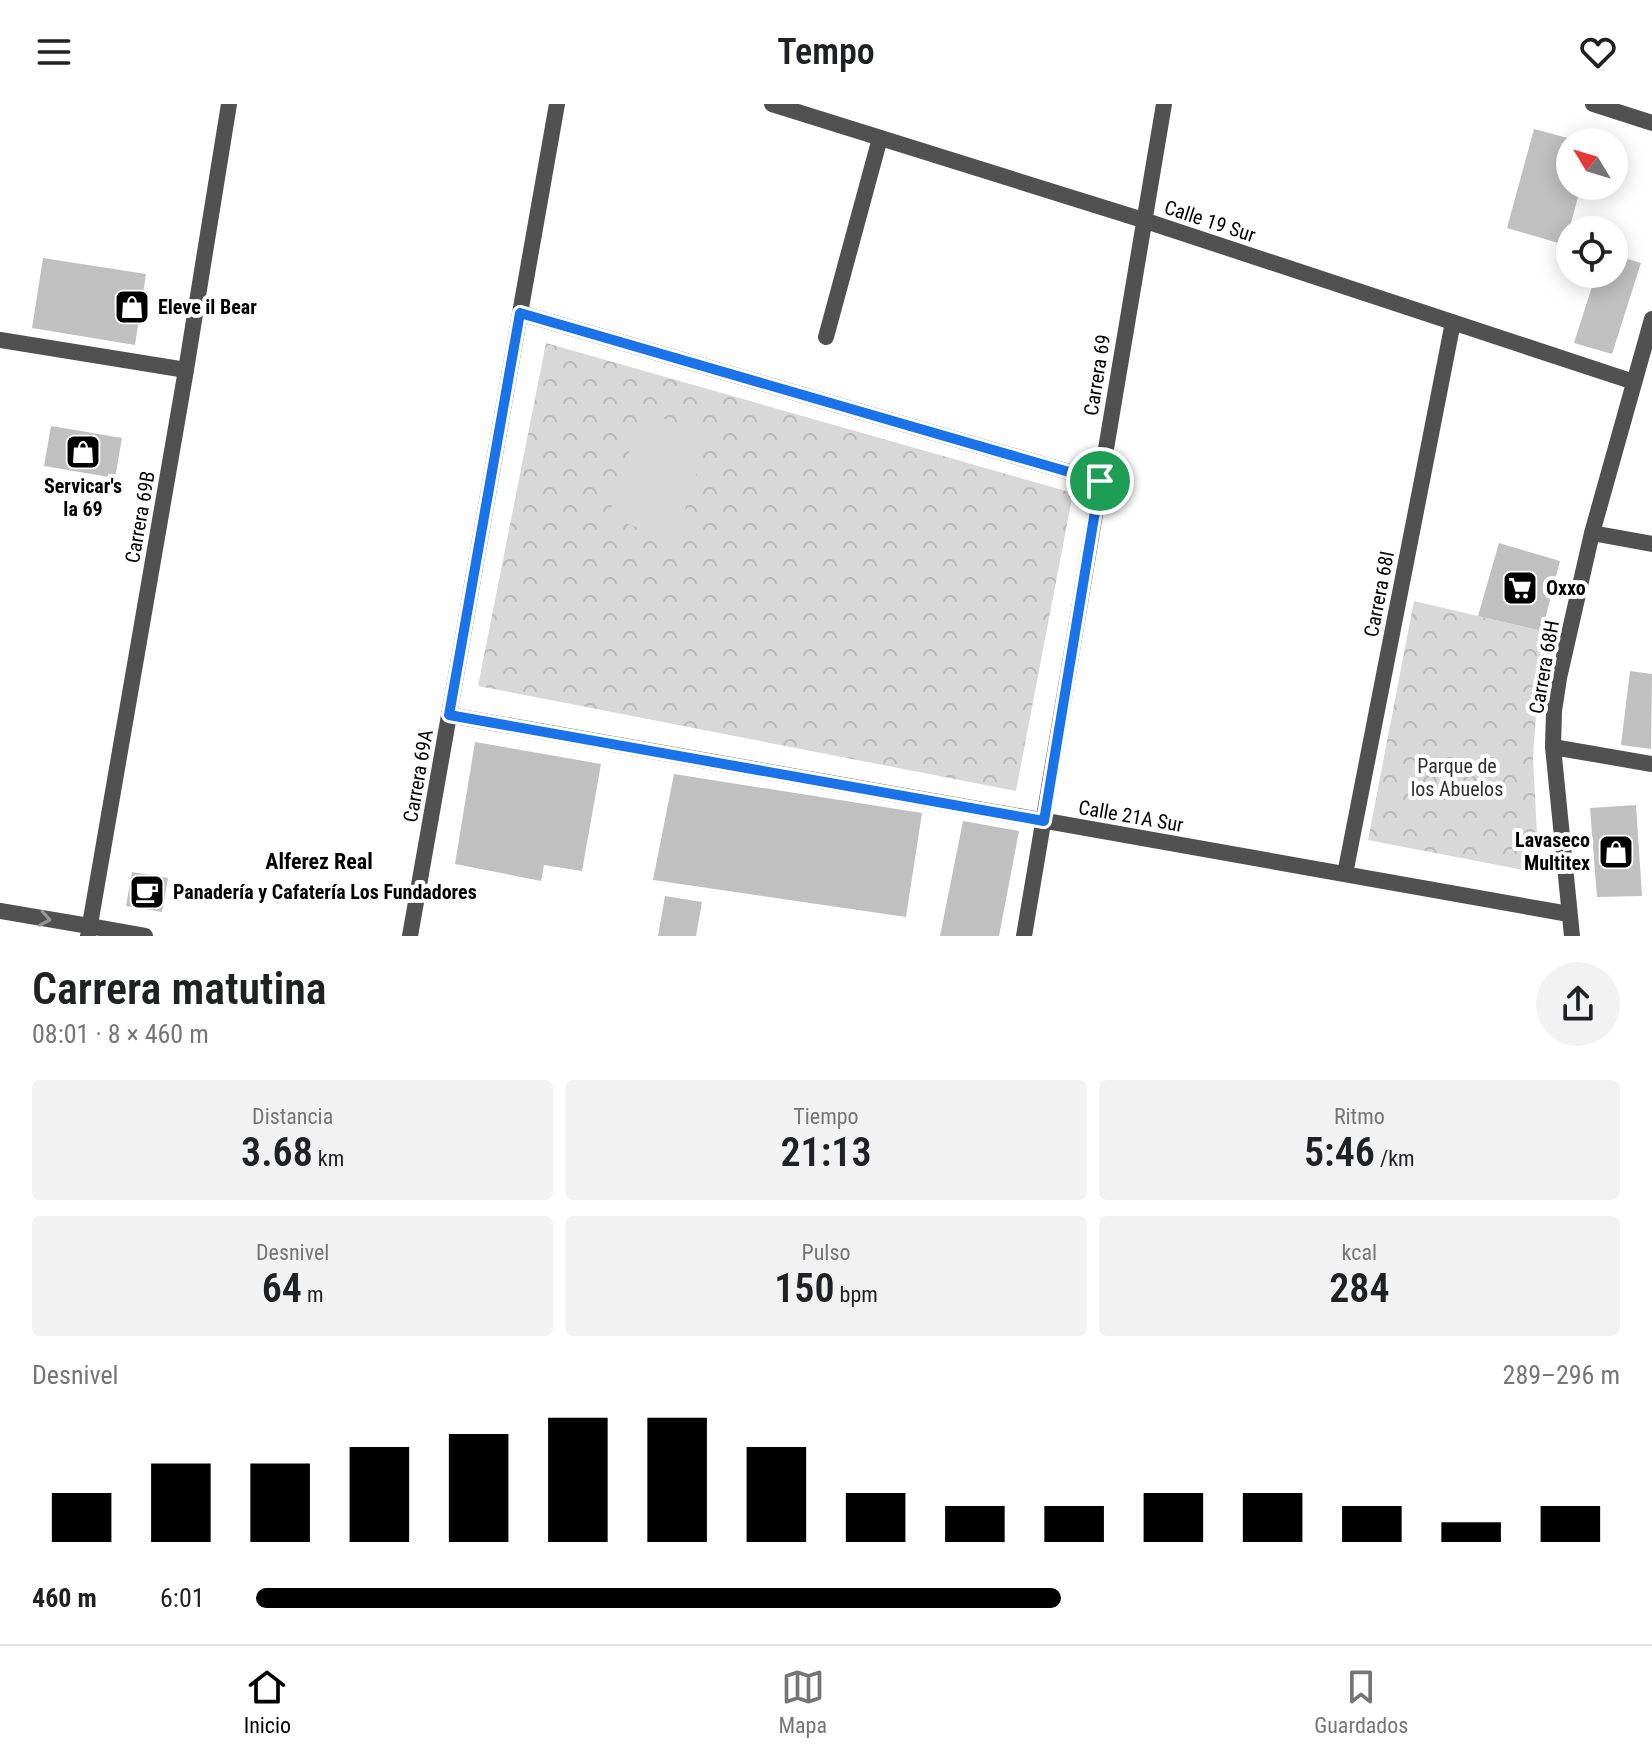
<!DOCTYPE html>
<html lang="es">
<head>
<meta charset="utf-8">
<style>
	body { margin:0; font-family:"Roboto Condensed",sans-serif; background:#f2f2f2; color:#202124; height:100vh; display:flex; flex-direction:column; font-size:30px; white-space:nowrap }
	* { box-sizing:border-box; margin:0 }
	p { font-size:26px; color:#757577 }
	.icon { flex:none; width:44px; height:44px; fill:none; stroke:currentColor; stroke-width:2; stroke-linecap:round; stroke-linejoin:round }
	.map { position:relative; height:832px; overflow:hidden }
	.sheet { display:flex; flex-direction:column; background:#fff; flex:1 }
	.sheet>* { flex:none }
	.needle { width:52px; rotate:308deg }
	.tools { position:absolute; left:1556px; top:24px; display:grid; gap:16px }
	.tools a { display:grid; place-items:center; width:72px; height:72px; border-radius:50%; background:#fff; box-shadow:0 4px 20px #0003; font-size:40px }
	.pin { position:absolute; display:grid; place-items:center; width:68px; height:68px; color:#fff; margin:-34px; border:4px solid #fff; border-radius:50%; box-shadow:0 2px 8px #0007 }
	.round { display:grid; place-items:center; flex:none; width:84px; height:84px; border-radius:42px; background:#f2f2f2 }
	.head { display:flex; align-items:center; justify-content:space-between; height:136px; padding:0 32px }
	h1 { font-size:44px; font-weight:600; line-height:60px }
	.figures { display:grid; grid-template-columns:repeat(3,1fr); gap:12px; height:136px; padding:8px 32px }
	.figures div { display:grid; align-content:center; border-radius:8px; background:#f2f2f2; text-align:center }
	.figures b { font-size:40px; font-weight:600 }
	.figures small { font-size:22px; font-weight:400 }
	.figures p { font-size:22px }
	.chart { height:224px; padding:16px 32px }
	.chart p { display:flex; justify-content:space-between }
	.chart svg { width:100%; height:144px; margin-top:8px; stroke:#000; stroke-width:6 }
	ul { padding:0 32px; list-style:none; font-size:26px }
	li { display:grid; grid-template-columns:128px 96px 1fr; align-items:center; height:60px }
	li i { height:20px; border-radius:10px; background:#000 }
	header { display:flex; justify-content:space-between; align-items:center; height:104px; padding:0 32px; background:#fff; font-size:36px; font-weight:600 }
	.menu { display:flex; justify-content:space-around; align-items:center; height:112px; border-top:2px solid #e0e0e0; background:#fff; font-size:22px; color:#757577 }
	.menu a { display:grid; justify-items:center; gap:4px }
	.menu .current { color:#000 }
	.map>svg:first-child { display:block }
	.forest { fill:url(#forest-crowns) }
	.garden { fill:#d8d8d8 }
	.building { fill:#c0c0c0 }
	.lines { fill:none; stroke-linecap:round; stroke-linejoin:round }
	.service { stroke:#515151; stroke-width:16 }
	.minor { stroke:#515151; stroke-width:16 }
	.tertiary { stroke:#515151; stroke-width:16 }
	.oneway { stroke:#979797 }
	.route-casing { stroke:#fff; stroke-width:16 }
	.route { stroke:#1a73e8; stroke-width:10 }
	.labels { text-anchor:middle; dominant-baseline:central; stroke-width:8; stroke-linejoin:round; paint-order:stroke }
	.street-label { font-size:20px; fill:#000; stroke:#fff }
	.poi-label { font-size:20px; font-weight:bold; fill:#000; stroke:#fff; text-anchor:start }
	.park-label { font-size:20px; fill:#2f2f2f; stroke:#fff }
	.neighbourhood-label { font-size:22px; font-weight:bold; fill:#000; stroke:#fff }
</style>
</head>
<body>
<header><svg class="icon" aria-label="menu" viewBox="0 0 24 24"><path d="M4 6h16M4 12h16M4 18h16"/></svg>Tempo<svg class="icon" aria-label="heart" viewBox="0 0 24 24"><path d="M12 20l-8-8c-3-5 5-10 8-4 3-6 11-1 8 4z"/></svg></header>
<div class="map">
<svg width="1652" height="832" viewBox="0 0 1652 832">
	<defs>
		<pattern id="forest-crowns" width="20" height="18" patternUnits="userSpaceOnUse" patternTransform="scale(2)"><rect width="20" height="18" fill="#d8d8d8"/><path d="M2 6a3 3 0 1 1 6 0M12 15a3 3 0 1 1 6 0" fill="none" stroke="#b8b8b8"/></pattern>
	</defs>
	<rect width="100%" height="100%" fill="#fff"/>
	<path class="forest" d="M546 239 1073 389 1016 687 478 582Z
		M1414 497 1542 527 1533 653 1539 769 1368 736Z"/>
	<path class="garden" d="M642 308 709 329 676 435 608 414Z"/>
	<path class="building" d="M1534 25 1579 37 1570 38V82H1581L1565 141 1507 124Z
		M1614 151 1641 159 1612 250 1574 239 1596 170H1614Z
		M43 154 146 170 135 241 32 224Z
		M51 322 122 334 115 374 44 362Z
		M1499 439 1560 457 1542 527 1478 512Z
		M1630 567 1652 570 1651 645 1621 641Z
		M475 638 601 660 582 767 544 761 541 777 455 760Z
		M674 670 922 709 906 813 653 776Z
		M1636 701 1642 792 1597 793 1590 704Z
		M963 717 1019 727 999 832H940Z
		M132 768 168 774 162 808 126 802Z
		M665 792 702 798 696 832H658Z"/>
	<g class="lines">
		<path class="service" d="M826 233 880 34"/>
		<path class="minor" d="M772 0 1143 116 1634 278
			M1593 0 1652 19
			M520 209 1100 377
			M0 236 186 266
			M1592 429 1652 440
			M449 611 1569 810
			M1553 643 1652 660
			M1345 770 1453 218
			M89 822 145 832
			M410 832 557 0
			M1024 832 1164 0
			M1572 832 1553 643 1554 607 1559 574 1592 429 1652 215"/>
		<path class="tertiary" d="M0 807 89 822
			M88 832 186 266 229 0"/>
	</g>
	<defs><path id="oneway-chevron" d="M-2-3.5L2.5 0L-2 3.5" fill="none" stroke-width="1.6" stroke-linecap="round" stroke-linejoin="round" transform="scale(2)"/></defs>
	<use class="oneway" href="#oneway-chevron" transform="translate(45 815) rotate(10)"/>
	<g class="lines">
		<defs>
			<path id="route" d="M520 209 1100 377 1044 717 449 611Z"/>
		</defs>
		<use href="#route" class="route-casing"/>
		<use href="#route" class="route"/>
	</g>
	<defs>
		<symbol id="shop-square" viewBox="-11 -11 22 22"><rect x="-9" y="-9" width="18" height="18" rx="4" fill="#000" stroke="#fff"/><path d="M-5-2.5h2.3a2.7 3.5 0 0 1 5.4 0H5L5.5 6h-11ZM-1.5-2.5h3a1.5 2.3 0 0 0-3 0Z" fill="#fff"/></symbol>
		<symbol id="supermarket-square" viewBox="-11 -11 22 22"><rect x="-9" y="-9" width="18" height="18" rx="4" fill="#000" stroke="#fff"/><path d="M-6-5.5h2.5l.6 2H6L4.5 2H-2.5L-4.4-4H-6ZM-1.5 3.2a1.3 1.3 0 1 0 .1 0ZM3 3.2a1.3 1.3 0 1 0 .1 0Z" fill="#fff"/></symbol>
		<symbol id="cafe-square" viewBox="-11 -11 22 22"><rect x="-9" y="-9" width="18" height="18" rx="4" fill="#000" stroke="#fff"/><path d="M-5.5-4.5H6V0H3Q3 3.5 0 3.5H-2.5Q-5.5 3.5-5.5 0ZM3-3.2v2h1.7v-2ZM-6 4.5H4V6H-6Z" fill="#fff"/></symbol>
	</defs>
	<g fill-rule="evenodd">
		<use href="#shop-square" x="112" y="183" width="40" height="40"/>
		<use href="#shop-square" x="63" y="328" width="40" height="40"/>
		<use href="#supermarket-square" x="1500" y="464" width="40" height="40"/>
		<use href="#shop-square" x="1596" y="728" width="40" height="40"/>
		<use href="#cafe-square" x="127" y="768" width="40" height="40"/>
	</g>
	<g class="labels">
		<g class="street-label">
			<text transform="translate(1210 117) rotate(18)">Calle 19 Sur</text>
			<text transform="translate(1097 271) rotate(-81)">Carrera 69</text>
			<text transform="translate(140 413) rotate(-80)">Carrera 69B</text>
			<text transform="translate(1379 490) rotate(-79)">Carrera 68I</text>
			<text transform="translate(1544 563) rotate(-80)">Carrera 68H</text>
			<text transform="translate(418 672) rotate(-80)">Carrera 69A</text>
			<text transform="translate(1131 712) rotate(10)">Calle 21A Sur</text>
		</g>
		<g class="poi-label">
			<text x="158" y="203">Eleve il Bear</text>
			<text x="83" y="382" text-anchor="middle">Servicar's<tspan x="83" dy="23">la 69</tspan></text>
			<text x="1546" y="484">Oxxo</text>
			<text x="1590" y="736" text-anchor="end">Lavaseco<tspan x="1590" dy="23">Multitex</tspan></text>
			<text x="173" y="788">Panadería y Cafatería Los Fundadores</text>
		</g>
		<g class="park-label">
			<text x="1457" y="662">Parque de<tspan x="1457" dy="23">los Abuelos</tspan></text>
		</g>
		<g class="neighbourhood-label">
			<text x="319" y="757">Alferez Real</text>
		</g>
	</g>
</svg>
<div class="tools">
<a><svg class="needle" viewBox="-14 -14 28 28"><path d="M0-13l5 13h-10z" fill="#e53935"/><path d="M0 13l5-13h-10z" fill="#757577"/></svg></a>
<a><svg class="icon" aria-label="locate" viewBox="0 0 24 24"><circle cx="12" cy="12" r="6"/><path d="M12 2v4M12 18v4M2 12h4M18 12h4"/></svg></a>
</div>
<div class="pin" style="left:1100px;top:377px;background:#1e9e55"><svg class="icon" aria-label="arrive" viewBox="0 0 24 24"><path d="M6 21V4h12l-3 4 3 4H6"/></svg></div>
</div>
<section class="sheet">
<div class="head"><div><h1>Carrera matutina</h1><p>08:01 · 8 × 460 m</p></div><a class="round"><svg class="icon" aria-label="share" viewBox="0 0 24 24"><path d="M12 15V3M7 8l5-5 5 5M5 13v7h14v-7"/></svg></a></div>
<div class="figures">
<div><p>Distancia</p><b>3.68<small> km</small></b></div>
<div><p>Tiempo</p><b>21:13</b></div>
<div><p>Ritmo</p><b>5:46<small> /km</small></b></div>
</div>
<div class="figures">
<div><p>Desnivel</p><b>64<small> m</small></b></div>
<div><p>Pulso</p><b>150<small> bpm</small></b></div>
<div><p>kcal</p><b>284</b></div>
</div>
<div class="chart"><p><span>Desnivel</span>289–296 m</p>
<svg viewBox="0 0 160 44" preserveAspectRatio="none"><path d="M5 44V29M15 44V20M25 44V20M35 44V15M45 44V11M55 44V6M65 44V6M75 44V15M85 44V29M95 44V33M105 44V33M115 44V29M125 44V29M135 44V33M145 44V38M155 44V33"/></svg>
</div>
<ul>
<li><b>460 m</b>6:01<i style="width:59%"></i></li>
</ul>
</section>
<nav class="menu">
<a class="current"><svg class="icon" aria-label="home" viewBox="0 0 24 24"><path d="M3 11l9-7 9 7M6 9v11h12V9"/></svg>Inicio</a>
<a><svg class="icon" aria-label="map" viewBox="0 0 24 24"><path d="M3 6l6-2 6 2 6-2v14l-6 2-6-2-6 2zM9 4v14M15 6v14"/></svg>Mapa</a>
<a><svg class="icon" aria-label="saved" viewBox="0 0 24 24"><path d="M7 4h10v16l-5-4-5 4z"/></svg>Guardados</a>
</nav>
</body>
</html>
